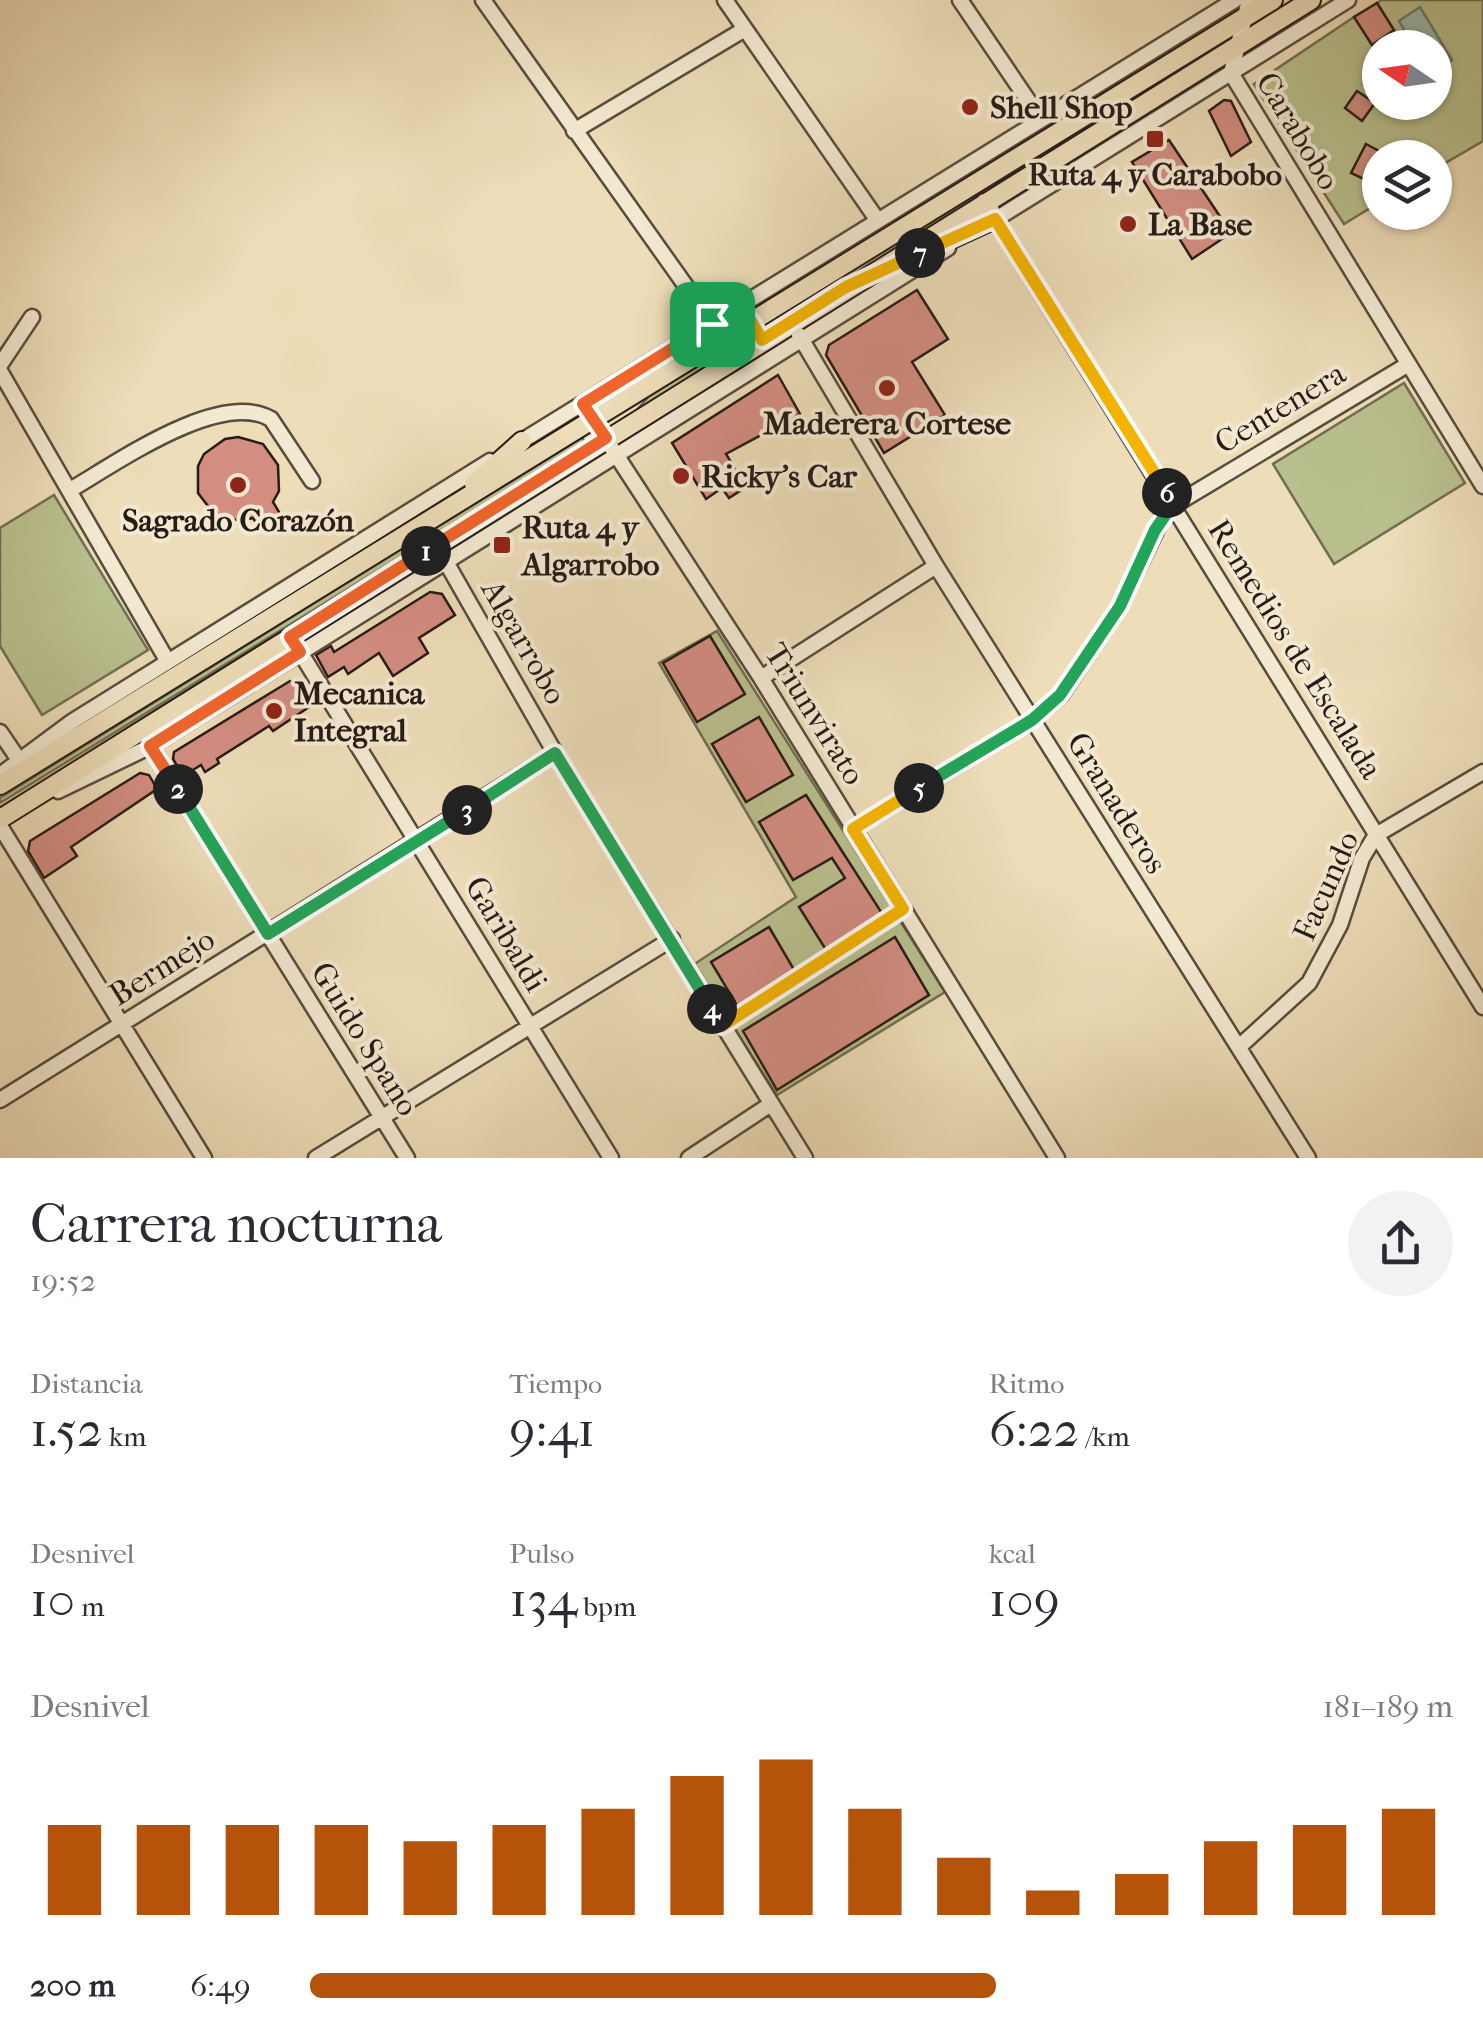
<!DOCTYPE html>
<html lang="es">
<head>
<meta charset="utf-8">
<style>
	body { margin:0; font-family:"IM FELL French Canon",serif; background:#f2f2f3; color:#2b2b33; height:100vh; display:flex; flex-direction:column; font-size:38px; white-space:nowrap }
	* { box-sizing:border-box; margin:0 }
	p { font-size:32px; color:#7c7c81 }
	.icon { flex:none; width:55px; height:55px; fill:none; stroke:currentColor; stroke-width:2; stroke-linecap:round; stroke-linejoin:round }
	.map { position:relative; height:1158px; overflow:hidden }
	.panel { display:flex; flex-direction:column; background:#fff; flex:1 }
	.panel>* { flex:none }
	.needle { width:65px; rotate:283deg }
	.fabs { position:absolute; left:1362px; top:30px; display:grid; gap:20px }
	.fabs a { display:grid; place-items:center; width:90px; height:90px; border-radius:50%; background:#fff; box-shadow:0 2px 8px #0004; font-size:50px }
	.pin { position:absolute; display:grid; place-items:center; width:85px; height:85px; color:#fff; margin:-42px; border-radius:20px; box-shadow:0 5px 15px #0006 }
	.km { position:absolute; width:50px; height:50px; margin:-25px; border-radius:50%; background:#222; color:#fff; font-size:28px; line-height:50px; text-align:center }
	.round { display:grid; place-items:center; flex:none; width:105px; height:105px; border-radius:52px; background:#f2f2f3 }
	.headline { display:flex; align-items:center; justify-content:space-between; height:170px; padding:0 30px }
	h1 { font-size:55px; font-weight:600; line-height:75px }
	.figures { display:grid; grid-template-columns:repeat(3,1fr); gap:15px; height:170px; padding:10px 30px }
	.figures div { display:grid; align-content:center }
	.figures b { font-size:50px; font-weight:600 }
	.figures small { font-size:28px; font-weight:400 }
	.figures p { font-size:28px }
	.chart { height:280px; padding:20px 30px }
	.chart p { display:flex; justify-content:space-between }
	.chart svg { width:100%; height:180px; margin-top:10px; stroke:#b45309; stroke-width:6 }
	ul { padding:0 30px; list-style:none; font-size:32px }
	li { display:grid; grid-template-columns:160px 120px 1fr; align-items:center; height:75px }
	li i { height:25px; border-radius:12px; background:#b45309 }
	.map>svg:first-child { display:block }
	.green { fill:#b9c08e; stroke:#706e52; stroke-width:2.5; fill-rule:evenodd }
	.water { fill:#99bcae; stroke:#6b7c71; stroke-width:2.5 }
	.building { fill:#d38d81; stroke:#271b16; stroke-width:2.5 }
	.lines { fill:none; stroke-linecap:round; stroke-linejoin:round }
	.minor-casing { stroke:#584c3e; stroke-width:19 }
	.major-casing { stroke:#271b16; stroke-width:22 }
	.path { stroke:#271b16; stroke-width:2.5; stroke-dasharray:8 5; stroke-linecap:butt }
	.minor { stroke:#f3e9d1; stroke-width:14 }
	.major { stroke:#edddb8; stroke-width:18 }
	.split-1-casing { stroke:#fff; stroke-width:20 }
	.split-2-casing { stroke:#fff; stroke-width:20 }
	.split-3-casing { stroke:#fff; stroke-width:20 }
	.split-4-casing { stroke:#fff; stroke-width:20 }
	.split-5-casing { stroke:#fff; stroke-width:20 }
	.split-6-casing { stroke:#fff; stroke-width:20 }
	.split-7-casing { stroke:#fff; stroke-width:20 }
	.split-8-casing { stroke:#fff; stroke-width:20 }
	.split-1 { stroke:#f0652b; stroke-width:12 }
	.split-2 { stroke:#f0652b; stroke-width:12 }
	.split-3 { stroke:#22a559; stroke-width:12 }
	.split-4 { stroke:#22a559; stroke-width:12 }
	.split-5 { stroke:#f5b400; stroke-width:12 }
	.split-6 { stroke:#22a559; stroke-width:12 }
	.split-7 { stroke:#f5b400; stroke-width:12 }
	.split-8 { stroke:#f5b400; stroke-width:12 }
	.poi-dot { fill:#8f2418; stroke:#f3e9d1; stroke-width:4 }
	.labels { text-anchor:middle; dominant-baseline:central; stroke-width:8; stroke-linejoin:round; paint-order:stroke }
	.poi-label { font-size:32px; font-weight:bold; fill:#271b16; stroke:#f3e9d1; text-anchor:start }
	.street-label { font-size:32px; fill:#271b16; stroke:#f3e9d1 }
</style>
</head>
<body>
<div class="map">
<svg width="1483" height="1158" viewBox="0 0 1483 1158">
	<rect width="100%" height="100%" fill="#edddb8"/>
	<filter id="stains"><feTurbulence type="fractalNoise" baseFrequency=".002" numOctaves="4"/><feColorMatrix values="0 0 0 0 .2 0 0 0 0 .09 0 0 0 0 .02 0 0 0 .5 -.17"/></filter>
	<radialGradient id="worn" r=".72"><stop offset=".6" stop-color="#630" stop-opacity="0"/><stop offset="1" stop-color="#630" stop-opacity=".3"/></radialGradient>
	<path class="green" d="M1382 0H1483V141L1435 169V158H1380V202L1344 224 1254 84 1354 17 1372 45 1394 31 1377 3ZM1380 48H1435V102H1380Z
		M1221 43 1214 50 636 411 649 396Z
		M1404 383 1465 483 1334 564 1273 464Z
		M582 437 585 443 0 803V798Z
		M54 495 148 650 42 715 0 646V528Z
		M717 631 945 992 777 1095 693 965 796 897 659 663Z"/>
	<path class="water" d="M1420 7 1452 60 1435 70V48L1414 47 1399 21Z"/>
	<path class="building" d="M1377 3 1394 30 1372 45 1354 17Z
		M1357 91 1375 103 1362 121 1345 108Z
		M1224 100 1231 101 1251 142 1231 156 1209 111Z
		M1169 140 1231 233 1192 259 1132 162Z
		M1366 144 1381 152 1375 165 1380 167V187L1351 173Z
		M917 290 948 339 912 362 945 415 884 453 826 355 829 345Z
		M778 375 800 414 726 454 746 487 729 498 722 488 706 499 672 443Z
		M238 437 263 444 278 465 279 491 273 502 282 517 260 529 253 518 240 521 214 514 198 493V466L204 454 225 439Z
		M430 592 442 594 455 615 419 638 428 653 393 676 379 653 348 674 344 667 328 677 316 655 331 646 334 652Z
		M710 636 745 694 697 722 663 663Z
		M290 681 296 683 309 707 273 731 269 726 217 759 219 763 205 772 201 765 183 776 173 759 174 752Z
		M759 717 793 775 746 802 712 744Z
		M140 773 149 775 157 789 71 847 77 856 44 878 28 851 30 841Z
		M806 795 885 918 828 953 799 907 845 878 832 858 793 880 759 822Z
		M769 927 796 973 739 1009 711 962Z
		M895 937 929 995 777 1090 743 1031Z"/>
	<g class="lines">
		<defs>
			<path id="minor" d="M483 0 717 330
				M725 0 876 218
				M960 0 1040 118
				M1249 0 1231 73 1483 486
				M574 131 745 29
				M995 219 1483 1007
				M988 224 1348 0
				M799 335 936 566 1308 1158
				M0 365 32 317
				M0 371 168 662
				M589 413 761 678 1057 1158
				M517 444 1235 0
				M70 490C115 464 220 389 271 419L312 481
				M446 562 555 753 805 1158
				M297 647 611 1158
				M761 678 936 566
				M0 732 23 766
				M151 746 407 1158
				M0 775 73 721 490 461
				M58 791 151 746 948 248
				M0 826 204 1158
				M853 829 1032 720 1061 695 1120 606 1166 510 1407 365
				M1239 1047 1309 983 1340 925 1362 858 1376 835 1483 772
				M0 1100 555 753
				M316 1158 672 939
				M689 1158 771 1104"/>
			<path id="major" d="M921 253 995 219 985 203
				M474 484 522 441
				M0 785 1273 0
				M0 819 1311 0"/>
		</defs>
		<use href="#minor" class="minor-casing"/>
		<use href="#major" class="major-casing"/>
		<path class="path" d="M736 1017 893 916"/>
		<use href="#minor" class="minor"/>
		<use href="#major" class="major"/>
	</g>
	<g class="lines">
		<defs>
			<path id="split-1" d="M426 551 606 438 583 404 712 324"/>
			<path id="split-2" d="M178 789 150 746 300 652 290 637 426 551"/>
			<path id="split-3" d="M178 789 268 934 467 810"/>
			<path id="split-4" d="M467 810 555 753 712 1009"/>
			<path id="split-5" d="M712 1009 722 1026 903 909 853 829 919 788"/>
			<path id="split-6" d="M919 788 1032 720 1060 695 1120 606 1155 530 1173 504 1167 493"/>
			<path id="split-7" d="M920 253 995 219 1167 493"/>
			<path id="split-8" d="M712 324 723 339 751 321 762 340 846 287 920 253"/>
		</defs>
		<use href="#split-1" class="split-1-casing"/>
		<use href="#split-2" class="split-2-casing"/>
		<use href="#split-3" class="split-3-casing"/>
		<use href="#split-4" class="split-4-casing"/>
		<use href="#split-5" class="split-5-casing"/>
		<use href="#split-6" class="split-6-casing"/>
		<use href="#split-7" class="split-7-casing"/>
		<use href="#split-8" class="split-8-casing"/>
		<use href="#split-1" class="split-1"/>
		<use href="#split-2" class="split-2"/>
		<use href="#split-3" class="split-3"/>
		<use href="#split-4" class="split-4"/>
		<use href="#split-5" class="split-5"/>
		<use href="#split-6" class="split-6"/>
		<use href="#split-7" class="split-7"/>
		<use href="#split-8" class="split-8"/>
	</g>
	<g class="poi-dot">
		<circle cx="970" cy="107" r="10"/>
		<rect x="1145" y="129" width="20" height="20" rx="5"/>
		<circle cx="1128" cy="224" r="10"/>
		<circle cx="887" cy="388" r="10"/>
		<circle cx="681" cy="476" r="10"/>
		<circle cx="238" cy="485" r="10"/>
		<rect x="492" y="535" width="20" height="20" rx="5"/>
		<circle cx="274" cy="711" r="10"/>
	</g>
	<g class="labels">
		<g class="poi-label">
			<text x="990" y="107">Shell Shop</text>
			<text x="1155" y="174" text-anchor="middle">Ruta 4 y Carabobo</text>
			<text x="1148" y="224">La Base</text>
			<text x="887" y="423" text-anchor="middle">Maderera Cortese</text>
			<text x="701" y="476">Ricky's Car</text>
			<text x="238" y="520" text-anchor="middle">Sagrado Corazón</text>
			<text x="522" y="527">Ruta 4 y<tspan x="522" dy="37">Algarrobo</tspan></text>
			<text x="294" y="693">Mecanica<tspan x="294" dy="37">Integral</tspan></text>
		</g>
		<g class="street-label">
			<text transform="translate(1298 131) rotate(59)">Carabobo</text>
			<text transform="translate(1280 408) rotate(-31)">Centenera</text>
			<text transform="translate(524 642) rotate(60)">Algarrobo</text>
			<text transform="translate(1295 649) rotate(58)">Remedios de Escalada</text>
			<text transform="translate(815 714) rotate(58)">Triunvirato</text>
			<text transform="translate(1117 803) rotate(58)">Granaderos</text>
			<text transform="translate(1326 886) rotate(-66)">Facundo</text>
			<text transform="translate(506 934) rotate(59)">Garibaldi</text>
			<text transform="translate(162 967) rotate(-32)">Bermejo</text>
			<text transform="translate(365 1039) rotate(58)">Guido Spano</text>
		</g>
	</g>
	<rect width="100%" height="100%" filter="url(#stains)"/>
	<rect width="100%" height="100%" fill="url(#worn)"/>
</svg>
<div class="fabs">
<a><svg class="needle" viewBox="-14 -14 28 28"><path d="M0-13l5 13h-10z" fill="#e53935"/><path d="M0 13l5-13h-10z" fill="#7c7c81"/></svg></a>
<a><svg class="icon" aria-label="layers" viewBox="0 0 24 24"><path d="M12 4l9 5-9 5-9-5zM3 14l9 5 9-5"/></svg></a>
</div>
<div class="pin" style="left:712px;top:324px;background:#1e9e55"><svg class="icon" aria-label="arrive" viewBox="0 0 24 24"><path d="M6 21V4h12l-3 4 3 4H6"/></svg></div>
<b class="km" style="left:426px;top:551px">1</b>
<b class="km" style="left:178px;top:789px">2</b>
<b class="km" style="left:467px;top:810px">3</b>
<b class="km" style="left:712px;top:1009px">4</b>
<b class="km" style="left:919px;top:788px">5</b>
<b class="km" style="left:1167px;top:493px">6</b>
<b class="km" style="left:920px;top:253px">7</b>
</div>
<section class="panel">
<div class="headline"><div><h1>Carrera nocturna</h1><p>19:52</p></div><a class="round"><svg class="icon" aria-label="share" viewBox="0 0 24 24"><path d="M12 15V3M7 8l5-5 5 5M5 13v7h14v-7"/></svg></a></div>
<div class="figures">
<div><p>Distancia</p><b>1.52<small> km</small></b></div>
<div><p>Tiempo</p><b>9:41</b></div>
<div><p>Ritmo</p><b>6:22<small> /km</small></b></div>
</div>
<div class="figures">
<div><p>Desnivel</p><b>10<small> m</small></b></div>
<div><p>Pulso</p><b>134<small> bpm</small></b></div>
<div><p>kcal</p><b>109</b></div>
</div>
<div class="chart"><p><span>Desnivel</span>181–189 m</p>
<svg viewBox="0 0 160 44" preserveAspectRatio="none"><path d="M5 44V22M15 44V22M25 44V22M35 44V22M45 44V26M55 44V22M65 44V18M75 44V10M85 44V6M95 44V18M105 44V30M115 44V38M125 44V34M135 44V26M145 44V22M155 44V18"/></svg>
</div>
<ul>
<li><b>200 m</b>6:49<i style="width:60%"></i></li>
</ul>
</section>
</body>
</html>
